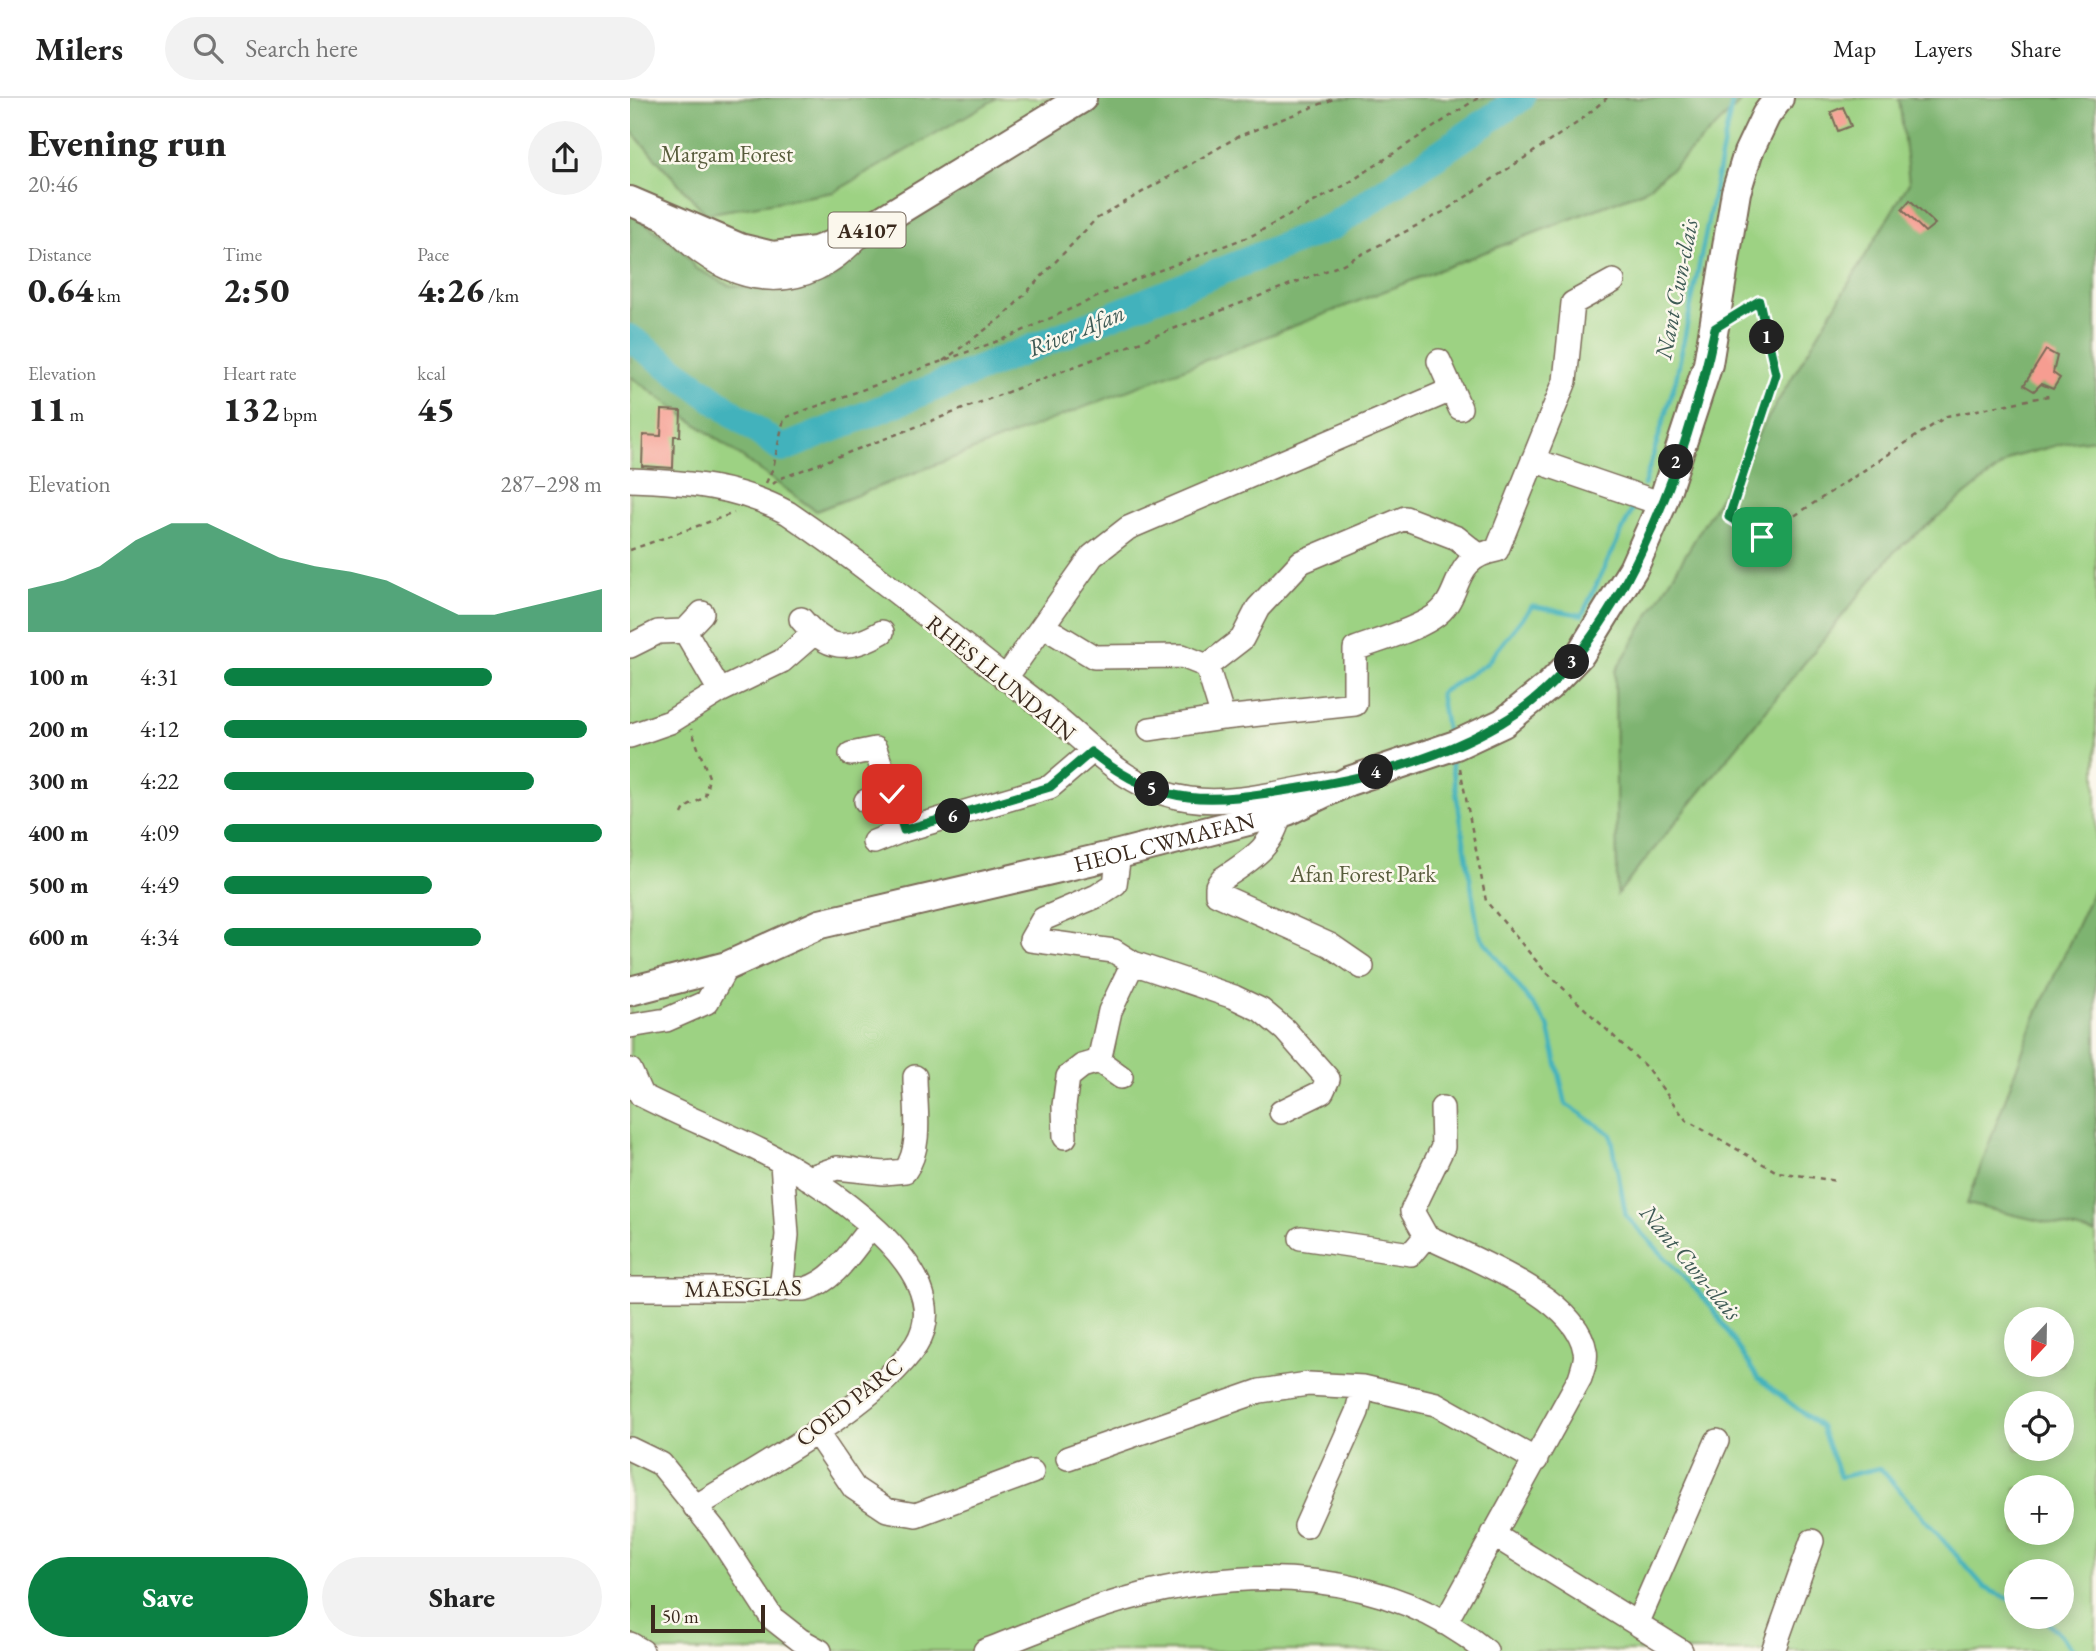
<!DOCTYPE html>
<html lang="en">
<head>
<meta charset="utf-8">
<style>
	body { margin:0; font-family:"EB Garamond",serif; background:#f2f2f2; color:#222; height:100vh; display:flex; flex-direction:column; font-size:26px; white-space:nowrap }
	* { box-sizing:border-box; margin:0 }
	p { font-size:23px; color:#767676 }
	.icon { flex:none; width:38px; height:38px; fill:none; stroke:currentColor; stroke-width:2; stroke-linecap:round; stroke-linejoin:round }
	.map { position:relative; flex:1; overflow:hidden }
	.panel { display:flex; flex-direction:column; background:#fff; width:630px }
	.panel>* { flex:none }
	.needle { width:46px; rotate:202deg }
	.buttons { position:absolute; left:1374px; top:1209px; display:grid; gap:14px }
	.buttons a { display:grid; place-items:center; width:70px; height:70px; border-radius:50%; background:#fff; box-shadow:0 4px 18px #0003; font-size:35px }
	.scale { position:absolute; left:21px; bottom:18px; width:114px; box-sizing:border-box; padding-left:7px; border:4px solid #3b2a1e; border-top:0; font-size:19px; line-height:24px; white-space:nowrap; color:#3b2a1e; -webkit-text-stroke:5px #fbf7ec; paint-order:stroke }
	.pin { position:absolute; display:grid; place-items:center; width:60px; height:60px; color:#fff; margin:-30px; border-radius:14px; box-shadow:0 4px 10px #0006 }
	.km { position:absolute; width:35px; height:35px; margin:-18px; border-radius:50%; background:#222; color:#fff; font-size:19px; line-height:35px; text-align:center }
	.round { display:grid; place-items:center; flex:none; width:74px; height:74px; border-radius:37px; background:#f2f2f2 }
	.head { display:flex; align-items:center; justify-content:space-between; height:119px; padding:0 28px }
	h1 { font-size:38px; font-weight:800; line-height:52px }
	.metrics { display:grid; grid-template-columns:repeat(3,1fr); gap:10px; height:119px; padding:7px 28px }
	.metrics div { display:grid; align-content:center }
	.metrics b { font-size:35px; font-weight:800 }
	.metrics small { font-size:19px; font-weight:400 }
	.metrics p { font-size:19px }
	.chart { height:196px; padding:14px 28px }
	.chart p { display:flex; justify-content:space-between }
	.chart svg { width:100%; height:126px; margin-top:7px; fill:#0b8043; opacity:.7 }
	.cta { display:flex; gap:14px; margin-top:auto; padding:14px 28px }
	.cta a { flex:1; height:80px; border-radius:42px; background:#0b8043; color:#fff; font-size:28px; font-weight:800; line-height:80px; text-align:center }
	.cta a+a { background:#f2f2f2; color:#222 }
	ul { padding:0 28px; list-style:none; font-size:23px }
	li { display:grid; grid-template-columns:112px 84px 1fr; align-items:center; height:52px }
	li i { height:18px; border-radius:9px; background:#0b8043 }
	header { display:flex; align-items:center; gap:42px; box-sizing:border-box; height:98px; padding:0 35px; background:#fff; border-bottom:2px solid #e0e0e0 }
	header strong { font-size:33px }
	nav { display:flex; gap:38px; margin-inline-start:auto; font-size:24px }
	.search { width:490px; height:63px; background:#f2f2f2; display:flex; align-items:center; gap:18px; box-sizing:border-box; padding:0 24px; border-radius:38px; color:#767676; font-size:26px }
	main { display:flex; flex:1; min-height:0 }
	.map>svg:first-child { display:block }
	.green { fill:#9dd283; stroke:#6c7e50; stroke-width:2; fill-rule:evenodd }
	.forest { fill:#7eb471; stroke:#5c6f48; stroke-width:2 }
	.lines { fill:none; stroke-linecap:round; stroke-linejoin:round }
	.stream { stroke:#43b2bc; stroke-width:4.5 }
	.river { stroke:#43b2bc; stroke-width:28 }
	.building { fill:#f69d91 }
	.minor-casing { stroke:#7b6a58; stroke-width:26 }
	.major-casing { stroke:#7b6a58; stroke-width:32 }
	.path { stroke:#7b6a58; stroke-width:2.5; stroke-dasharray:5 5; stroke-linecap:butt }
	.minor { stroke:#fff; stroke-width:23 }
	.major { stroke:#fff; stroke-width:28 }
	.route-casing { stroke:#fff; stroke-width:14 }
	.route { stroke:#0b8043; stroke-width:9 }
	.labels { text-anchor:middle; dominant-baseline:central; stroke-width:5; stroke-linejoin:round; paint-order:stroke }
	.shield { fill:#fbf7ec; stroke:#75685c; stroke-width:2 }
	.shield-label { font-size:21px; font-weight:bold; fill:#3b2a1e }
	.park-label { font-size:23px; fill:#585c3c; stroke:#fbf7ec }
	.street-label { font-size:23px; fill:#3b2a1e; stroke:#fbf7ec }
	.water-label { font-size:24px; font-style:italic; fill:#3e5a55; stroke:#fbf7ec }
</style>
</head>
<body>
<header>
<strong>Milers</strong>
<div class="search"><svg class="icon" aria-label="search" viewBox="0 0 24 24"><circle cx="10" cy="10" r="6"/><path d="M15 15l6 6"/></svg>Search here</div>
<nav><a>Map</a><a>Layers</a><a>Share</a></nav>
</header>
<main>
<section class="panel">
<div class="head"><div><h1>Evening run</h1><p>20:46</p></div><a class="round"><svg class="icon" aria-label="share" viewBox="0 0 24 24"><path d="M12 15V3M7 8l5-5 5 5M5 13v7h14v-7"/></svg></a></div>
<div class="metrics">
<div><p>Distance</p><b>0.64<small> km</small></b></div>
<div><p>Time</p><b>2:50</b></div>
<div><p>Pace</p><b>4:26<small> /km</small></b></div>
</div>
<div class="metrics">
<div><p>Elevation</p><b>11<small> m</small></b></div>
<div><p>Heart rate</p><b>132<small> bpm</small></b></div>
<div><p>kcal</p><b>45</b></div>
</div>
<div class="chart"><p><span>Elevation</span>287–298 m</p>
<svg viewBox="0 0 160 44" preserveAspectRatio="none"><path d="M0 44V29L10 26L20 21L30 12L40 6L50 6L60 12L70 18L80 21L90 23L100 26L110 32L120 38L130 38L140 35L150 32L160 29V44z"/></svg>
</div>
<ul>
<li><b>100 m</b>4:31<i style="width:71%"></i></li>
<li><b>200 m</b>4:12<i style="width:96%"></i></li>
<li><b>300 m</b>4:22<i style="width:82%"></i></li>
<li><b>400 m</b>4:09<i style="width:100%"></i></li>
<li><b>500 m</b>4:49<i style="width:55%"></i></li>
<li><b>600 m</b>4:34<i style="width:68%"></i></li>
</ul>
<div class="cta"><a>Save</a><a>Share</a></div>
</section>
<div class="map">
<svg width="1466" height="1553" viewBox="0 0 1466 1553">
	<rect width="100%" height="100%" fill="#fbf7ec"/>
	<filter id="ink" filterUnits="userSpaceOnUse"><feTurbulence type="fractalNoise" baseFrequency=".0143" numOctaves="2"/><feDisplacementMap in="SourceGraphic" scale="14" xChannelSelector="R" yChannelSelector="G"/><feConvolveMatrix kernelMatrix="1 2 1 2 8 2 1 2 1" color-interpolation-filters="sRGB"/></filter>
	<filter id="wash" filterUnits="userSpaceOnUse"><feTurbulence type="fractalNoise" baseFrequency=".00686" numOctaves="4" result="noise"/><feDisplacementMap in="SourceGraphic" scale="28" xChannelSelector="R" yChannelSelector="G"/><feGaussianBlur stdDeviation="1.57" result="paint"/><feColorMatrix in="noise" values="0 0 0 0 0 0 0 0 0 0 0 0 0 0 0 0 0 1.4 0 .05"/><feComposite in="paint" operator="in"/></filter>
	<g filter="url(#wash)">
		<rect width="100%" height="100%" fill="#f2e1c3"/>
		<path class="green" d="M0 0H1466V1553H0ZM1386 1222H1432V1267H1386ZM1386 1306H1432V1351H1386ZM1386 1390H1432V1435H1386ZM1386 1474H1432V1519H1386Z"/>
		<path class="forest" d="M0 0H367L204 94 76 116 0 32Z
			M468 0H1115L1045 68 1013 93 186 413 0 278V114L53 153 65 170 98 187 147 194 199 183 244 142 358 72Z
			M1269 0H1466V341L1439 344 1383 359 1264 454 987 797 985 574 1279 85Z
			M1466 787V1136L1337 1106 1404 922Z"/>
		<g class="lines">
			<path class="stream" d="M1014 387 1046 281 1103 0
				M817 636 810 595 856 566 902 508 952 517 1003 410
				M821 663 849 836 918 927 936 1006 981 1036 996 1118 1080 1207 1128 1280 1191 1329 1210 1379 1250 1370 1355 1490 1386 1504
				M1413 1519 1445 1553"/>
			<path class="river" d="M0 240 152 351 703 128 891 0"/>
		</g>
		<g id="blocks">
			<path class="building" d="M1213 9 1221 28 1208 33 1201 14Z
				M1280 102 1305 126 1295 134 1272 111Z
				M1416 252 1427 258 1423 275 1430 280 1423 291 1411 286 1404 293 1394 287Z
				M32 312 51 313 50 338H44L43 370 12 368 13 337 31 338Z"/>
		</g>
	</g>
	<g filter="url(#ink)">
		<use href="#blocks" fill-opacity="0" stroke="#7b6a58" stroke-width="2"/>
		<g class="lines">
			<defs>
				<path id="minor" d="M33 118C87 182 161 208 226 141
					M809 263 830 310
					M903 362 1032 406
					M0 382C57 384 108 388 158 415 245 474 326 542 409 606 458 643 493 692 559 701 604 708 657 692 702 685
					M171 521C198 553 217 554 252 534
					M55 533 90 593
					M426 536 464 559 552 558 577 568 593 620 725 606V551C749 542 780 534 802 520 836 499 817 461 867 452L935 283 943 205 983 183
					M0 548 28 534 55 533 72 515
					M577 568 612 541 628 510 671 464 775 420 827 440 847 456
					M375 581 462 458 498 430 821 292
					M520 631 593 620
					M0 638 40 624 90 593 152 563 183 536
					M221 656 245 651 274 732
					M236 703 262 696
					M650 714C644 749 620 762 592 781L587 788V796L700 847 732 869
					M244 744 274 732 420 689 461 654
					M503 865 604 899 631 912 655 932 698 981 692 994 651 1014
					M0 928 36 922 77 904 97 868
					M469 963 491 979
					M0 972 11 997C50 1017 91 1033 131 1053 186 1080 334 1173 286 1247 245 1308 129 1369 65 1409
					M435 1039 434 1008 438 979 452 968 469 963 480 913 503 865 484 853 401 842 413 821 467 798 485 786 489 756
					M178 1080 207 1070 254 1075 275 1073C293 1049 285 1008 285 979
					M796 1138 782 1113 813 1049 812 1010
					M671 1140 781 1156 796 1138C840 1160 947 1199 955 1253 957 1261 952 1273 950 1280L815 1525
					M0 1191H175C205 1183 222 1152 241 1129
					M151 1192 157 1137 152 1065
					M186 1334 224 1390 257 1412 286 1417 402 1374
					M0 1351 31 1366 86 1434 142 1520 170 1542 190 1553
					M438 1360 630 1293 678 1286 733 1289 806 1306 906 1362
					M676 1428 727 1314 733 1289
					M862 1436 1051 1553
					M1007 1526 1087 1343
					M0 1546 12 1553
					M355 1553C403 1535 451 1513 500 1500 620 1467 756 1471 856 1553
					M1143 1553 1182 1443"/>
				<g id="major">
					<path d="M0 103 110 150 143 158 186 153 233 134 452 0"/>
					<path id="s1" d="M0 893 97 868 190 826 489 756 657 713 719 683 826 647 873 625 919 588 951 555 1003 471 1032 406 1078 266 1106 94 1118 55 1136 17 1149 0"/>
				</g>
			</defs>
			<use href="#minor" class="minor-casing"/>
			<use href="#major" class="major-casing"/>
			<path class="path" d="M1107 217 1129 203 1146 276 1099 420 1132 439 1317 318 1423 297
				M313 263 375 217 466 121 609 38 706 0
				M136 385 143 370 154 320 379 239 504 182 623 137 717 86 848 0
				M143 386 149 381 711 167 813 114 947 25 977 0
				M0 452 104 415
				M830 670 856 803 913 871 1017 970 1056 1022 1147 1074 1207 1083
				M52 716 55 710 75 699 79 679 61 631"/>
			<use href="#minor" class="minor"/>
			<use href="#major" class="major"/>
		</g>
	</g>
	<g class="lines" filter="url(#ink)">
		<defs>
			<path id="route" d="M262 696 274 732 420 689 461 654C536 713 582 704 670 690 738 680 811 660 871 625 990 557 1059 358 1085 230L1129 203 1146 276 1099 419 1132 439"/>
		</defs>
		<use href="#route" class="route-casing"/>
		<use href="#route" class="route"/>
	</g>
	<g class="labels">
		<rect class="shield" x="198.5" y="114.5" width="77" height="35" rx="5"/>
		<g class="shield-label">
			<text x="237" y="132">A4107</text>
		</g>
		<g class="park-label">
			<text x="97" y="56">Margam Forest</text>
			<text x="733" y="776">Afan Forest Park</text>
		</g>
		<g class="street-label">
			<text transform="translate(371 580) rotate(39)">RHES LLUNDAIN</text>
			<text stroke="none"><textPath href="#s1" startOffset="556">HEOL CWMAFAN</textPath></text>
			<text transform="translate(113 1190) rotate(-1)">MAESGLAS</text>
			<text transform="translate(219 1304) rotate(-38)">COED PARC</text>
		</g>
		<g class="water-label">
			<text transform="translate(1046 191) rotate(-79)">Nant Cwn-clais</text>
			<text transform="translate(446 232) rotate(-22)">River Afan</text>
			<text transform="translate(1061 1164) rotate(50)">Nant Cwn-clais</text>
		</g>
	</g>
</svg>
<div class="buttons">
<a><svg class="needle" viewBox="-14 -14 28 28"><path d="M0-13l5 13h-10z" fill="#e53935"/><path d="M0 13l5-13h-10z" fill="#767676"/></svg></a>
<a><svg class="icon" aria-label="locate" viewBox="0 0 24 24"><circle cx="12" cy="12" r="6"/><path d="M12 2v4M12 18v4M2 12h4M18 12h4"/></svg></a>
<a>+</a>
<a>−</a>
</div>
<div class="scale">50 m</div>
<div class="pin" style="left:1132px;top:439px;background:#1e9e55"><svg class="icon" aria-label="arrive" viewBox="0 0 24 24"><path d="M6 21V4h12l-3 4 3 4H6"/></svg></div>
<div class="pin" style="left:262px;top:696px;background:#d93025"><svg class="icon" aria-label="check" viewBox="0 0 24 24"><path d="M5 12l5 5 9-10"/></svg></div>
<b class="km" style="left:1137px;top:239px">1</b>
<b class="km" style="left:1046px;top:364px">2</b>
<b class="km" style="left:942px;top:564px">3</b>
<b class="km" style="left:746px;top:674px">4</b>
<b class="km" style="left:522px;top:691px">5</b>
<b class="km" style="left:323px;top:718px">6</b>
</div>
</main>
</body>
</html>
